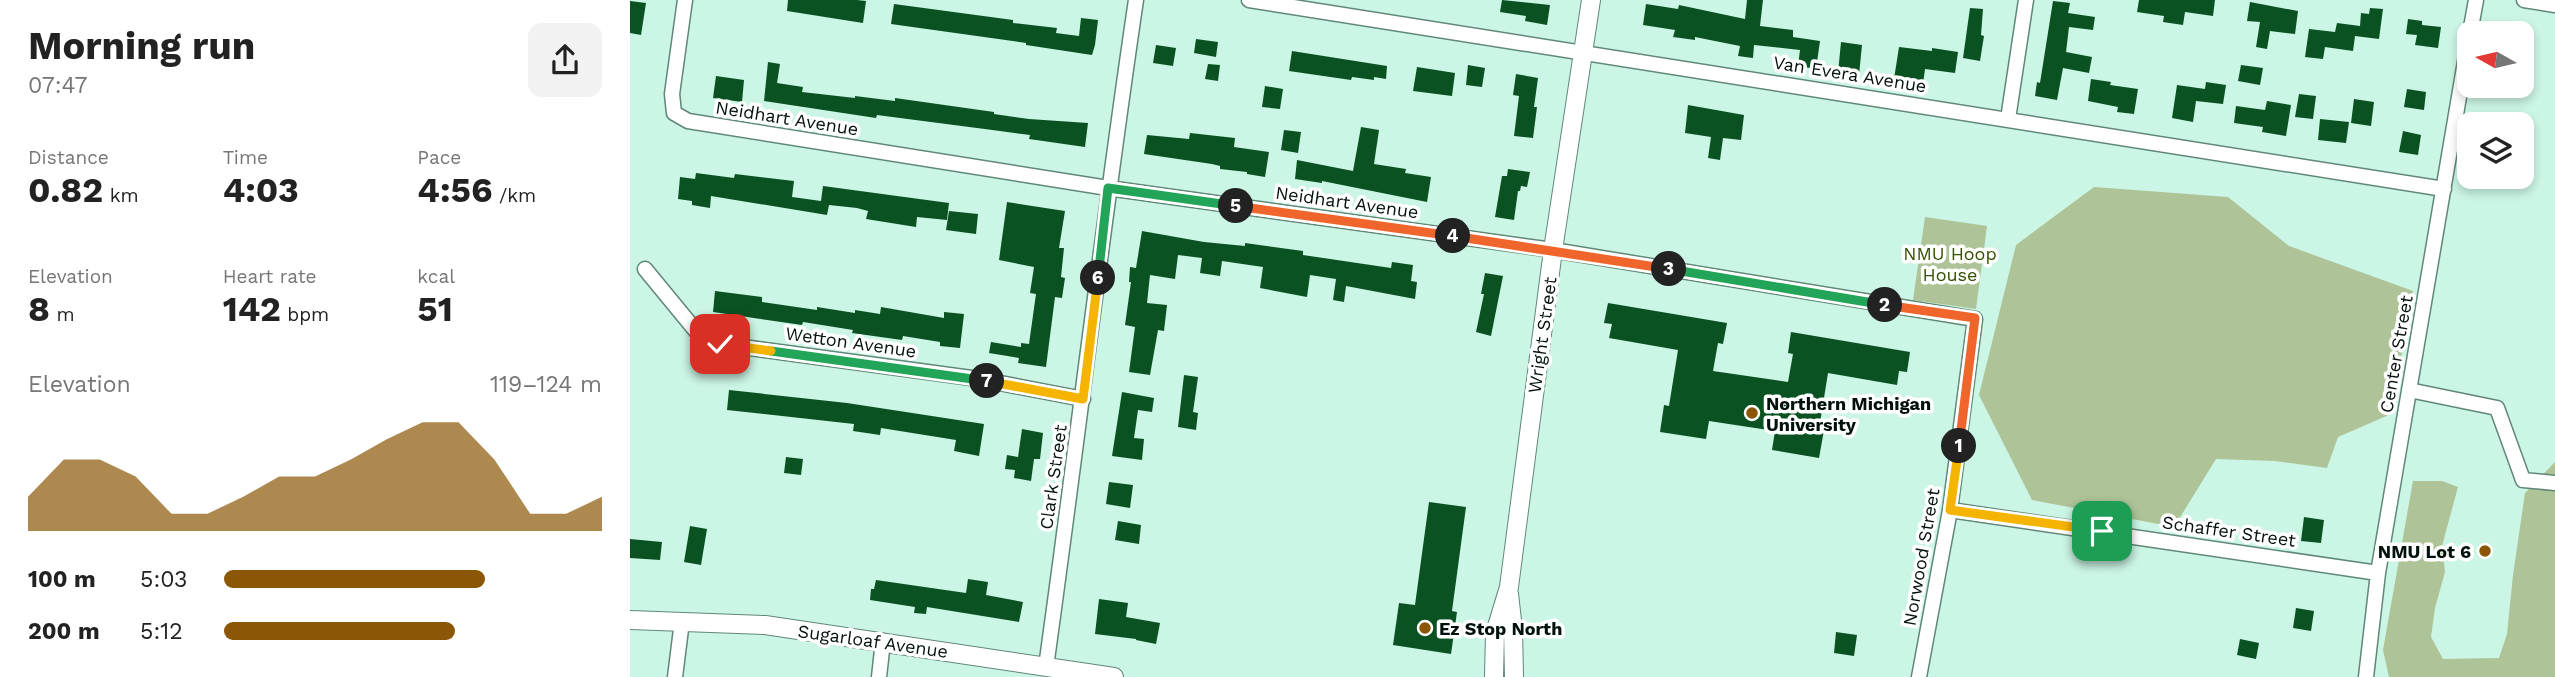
<!DOCTYPE html>
<html lang="en">
<head>
<meta charset="utf-8">
<style>
	body { margin:0; font-family:"Work Sans",sans-serif; background:#f2f2f2; color:#222; height:100vh; display:flex; flex-direction:column; font-size:26px; white-space:nowrap }
	* { box-sizing:border-box; margin:0 }
	p { font-size:23px; color:#767676 }
	.icon { flex:none; width:38px; height:38px; fill:none; stroke:currentColor; stroke-width:2; stroke-linecap:round; stroke-linejoin:round }
	.map { position:relative; flex:1; overflow:hidden }
	.side { display:flex; flex-direction:column; background:#fff; width:630px }
	.side>* { flex:none }
	.needle { width:46px; rotate:278deg }
	.buttons { position:absolute; left:1827px; top:21px; display:grid; gap:14px }
	.buttons a { display:grid; place-items:center; width:77px; height:77px; border-radius:14px; background:#fff; box-shadow:0 4px 10px #0003; font-size:35px }
	.pin { position:absolute; display:grid; place-items:center; width:60px; height:60px; color:#fff; margin:-30px; border-radius:14px; box-shadow:0 4px 10px #0006 }
	.km { position:absolute; width:35px; height:35px; margin:-18px; border-radius:50%; background:#222; color:#fff; font-size:19px; line-height:35px; text-align:center }
	.round { display:grid; place-items:center; flex:none; width:74px; height:74px; border-radius:14px; background:#f2f2f2 }
	.head { display:flex; align-items:center; justify-content:space-between; height:119px; padding:0 28px }
	h1 { font-size:38px; font-weight:700; line-height:52px }
	.figures { display:grid; grid-template-columns:repeat(3,1fr); gap:10px; height:119px; padding:7px 28px }
	.figures div { display:grid; align-content:center }
	.figures b { font-size:35px; font-weight:700 }
	.figures small { font-size:19px; font-weight:400 }
	.figures p { font-size:19px }
	.chart { height:196px; padding:14px 28px }
	.chart p { display:flex; justify-content:space-between }
	.chart svg { width:100%; height:126px; margin-top:7px; fill:#8b5606; opacity:.7 }
	ul { padding:0 28px; list-style:none; font-size:23px }
	li { display:grid; grid-template-columns:112px 84px 1fr; align-items:center; height:52px }
	li i { height:18px; border-radius:9px; background:#8b5606 }
	main { display:flex; flex:1; min-height:0 }
	.map>svg:first-child { display:block }
	.green { fill:#aec398 }
	.building { fill:#0a5222 }
	.lines { fill:none; stroke-linecap:round; stroke-linejoin:round }
	.minor-casing { stroke:#618779; stroke-width:17 }
	.major-casing { stroke:#618779; stroke-width:20 }
	.minor { stroke:#fff; stroke-width:14 }
	.major { stroke:#fff; stroke-width:18 }
	.split-1-casing { stroke:#fff; stroke-width:14 }
	.split-2-casing { stroke:#fff; stroke-width:14 }
	.split-3-casing { stroke:#fff; stroke-width:14 }
	.split-4-casing { stroke:#fff; stroke-width:14 }
	.split-5-casing { stroke:#fff; stroke-width:14 }
	.split-6-casing { stroke:#fff; stroke-width:14 }
	.split-7-casing { stroke:#fff; stroke-width:14 }
	.split-8-casing { stroke:#fff; stroke-width:14 }
	.split-9-casing { stroke:#fff; stroke-width:14 }
	.split-1 { stroke:#f5b400; stroke-width:9 }
	.split-2 { stroke:#f0652b; stroke-width:9 }
	.split-3 { stroke:#22a559; stroke-width:9 }
	.split-4 { stroke:#f0652b; stroke-width:9 }
	.split-5 { stroke:#f0652b; stroke-width:9 }
	.split-6 { stroke:#22a559; stroke-width:9 }
	.split-7 { stroke:#f5b400; stroke-width:9 }
	.split-8 { stroke:#22a559; stroke-width:9 }
	.split-9 { stroke:#f5b400; stroke-width:9 }
	.poi-dot { fill:#8b5606; stroke:#fff; stroke-width:2.5 }
	.labels { text-anchor:middle; dominant-baseline:central; stroke-width:7; stroke-linejoin:round; paint-order:stroke }
	.street-label { font-size:18px; fill:#03110c; stroke:#fff }
	.park-label { font-size:18px; fill:#345000; stroke:#fff }
	.poi-label { font-size:18px; font-weight:bold; fill:#03110c; stroke:#fff; text-anchor:start }
</style>
</head>
<body>
<main>
<section class="side">
<div class="head"><div><h1>Morning run</h1><p>07:47</p></div><a class="round"><svg class="icon" aria-label="share" viewBox="0 0 24 24"><path d="M12 15V3M7 8l5-5 5 5M5 13v7h14v-7"/></svg></a></div>
<div class="figures">
<div><p>Distance</p><b>0.82<small> km</small></b></div>
<div><p>Time</p><b>4:03</b></div>
<div><p>Pace</p><b>4:56<small> /km</small></b></div>
</div>
<div class="figures">
<div><p>Elevation</p><b>8<small> m</small></b></div>
<div><p>Heart rate</p><b>142<small> bpm</small></b></div>
<div><p>kcal</p><b>51</b></div>
</div>
<div class="chart"><p><span>Elevation</span>119–124 m</p>
<svg viewBox="0 0 160 44" preserveAspectRatio="none"><path d="M0 44V32L10 19L20 19L30 25L40 38L50 38L60 32L70 25L80 25L90 19L100 12L110 6L120 6L130 19L140 38L150 38L160 32V44z"/></svg>
</div>
<ul>
<li><b>100 m</b>5:03<i style="width:69%"></i></li>
<li><b>200 m</b>5:12<i style="width:61%"></i></li>
</ul>
</section>
<div class="map">
<svg width="1925" height="677" viewBox="0 0 1925 677">
	<rect width="100%" height="100%" fill="#cbf5e4"/>
	<path class="green" d="M1464 187 1598 197 1659 246 1783 291 1761 414 1708 437 1697 468 1645 461 1586 459 1544 527 1402 500 1349 395 1386 245Z
		M1295 217 1357 226 1346 309 1283 300Z
		M1925 462V677H1759L1753 650 1783 481H1812L1828 487 1812 546 1815 572 1805 608 1801 637 1813 659 1869 658 1877 634 1883 575 1895 493Z"/>
	<path class="building" d="M158 0H227L236 1 233 23 157 11Z
		M872 0 920 5 917 25 895 21 896 16 870 12Z
		M1117 0H1133L1130 26 1163 30V37L1190 41 1186 69 1168 66 1170 50 1124 45 1123 58 1108 56 1110 46 1065 37V40L1043 37 1045 30 1013 25 1016 4 1048 9 1049 5 1115 19Z
		M1509 0H1585L1583 16 1555 12 1553 25 1533 22 1534 16 1507 12Z
		M0 1 16 3 11 35 0 33Z
		M1423 1 1440 3 1438 13 1465 17 1463 30 1439 27 1436 52 1462 57 1459 73 1433 68 1427 100 1405 96 1407 82 1410 83Z
		M1620 2 1668 11 1665 34 1640 31 1637 49 1626 47 1630 22 1617 21Z
		M264 4 383 20V23L427 28 426 33 449 36 451 18 468 20 465 45 462 55 396 45V43L261 24Z
		M1340 8 1353 9 1351 35 1354 36 1350 61 1333 58Z
		M1740 8 1753 9 1749 39 1725 36 1723 51 1695 47 1693 59 1675 57 1679 29 1705 32 1707 23 1730 26 1731 13 1739 14Z
		M1778 19 1792 21V25L1811 27 1808 48 1785 45 1787 35 1776 34Z
		M566 39 588 42 586 57 564 53Z
		M1211 42 1232 45 1229 75 1208 73Z
		M526 45 546 48 543 66 523 63Z
		M1269 47 1302 51V48L1328 52 1325 73 1295 69 1293 84 1264 79Z
		M662 51 757 66 756 79 744 77V80L722 77 721 80 659 71Z
		M138 62 150 64 147 83 173 87 172 92 225 98V96L265 101V98L364 112V114L399 119 458 123 455 147 399 139 400 135 370 131 247 115 246 118 134 101Z
		M578 64 590 65 588 81 575 79Z
		M838 65 855 68 852 87 836 85Z
		M1611 65 1633 68 1630 85 1608 81Z
		M787 67 825 73 822 96 783 91Z
		M886 74 908 78 904 107H907L903 138 884 136 889 96 883 95Z
		M86 76 114 80 112 102 83 98Z
		M1461 79 1481 82 1480 85 1508 89 1504 114 1487 112 1488 107 1458 101Z
		M1576 82 1596 85 1593 104 1566 101 1563 122 1542 118 1547 85 1575 89Z
		M635 86 653 89 650 109 632 107Z
		M1777 89 1796 92 1794 110 1774 107Z
		M1669 94 1686 96 1683 119 1665 117Z
		M1724 99 1744 102 1741 126 1721 123Z
		M1637 101 1661 105 1656 136 1632 132 1633 127 1604 123 1606 106 1635 110Z
		M1058 105 1114 115 1111 140 1093 138 1090 160 1078 158 1081 137 1055 133Z
		M1690 119 1719 122 1716 143 1688 140Z
		M731 127 749 130 744 164 776 169 775 173 801 177 797 202 692 181V183L665 179 667 160 723 171Z
		M654 130 671 132 668 153 651 150Z
		M1773 131 1791 135 1788 155 1769 152Z
		M560 133 605 138 604 147 639 152 635 177 617 174V172L590 169V166L582 164 514 154 517 135 559 139Z
		M878 169 900 172 897 187 891 186 890 191H888L884 220 865 217 872 176H877Z
		M66 173 104 178 105 174 164 181 162 197 191 201 193 186 319 203 317 220 287 217 286 227 236 219 238 211 227 208 199 205 197 215 81 196 80 208 62 205V201L48 199 50 177 65 179Z
		M377 202 435 211 429 248H434L431 277 435 278 432 298 425 297 416 367 388 363 389 358 359 353 361 342 391 347V343L399 344 406 294 400 293 404 267 369 260Z
		M319 211 348 214 346 234 316 230Z
		M512 231 574 242 615 246V243L673 251V255L761 268 762 262 783 265 781 281 787 282 785 299 716 286 714 302 703 300 706 279 680 275 677 297 661 294 630 288 633 267 592 261 590 276 570 273 572 258 548 255 545 279 520 275 517 303 537 305 534 331 528 330 520 375 499 372 505 327 495 325 501 282H499L500 267 506 268Z
		M855 273 873 276 861 336 846 332 854 294H851Z
		M85 291 132 297V302L187 310V307L225 313V310L250 314 251 307 314 318V312L334 314 330 348 310 346V342L273 336 272 340 222 333 223 330 173 322 172 325 83 312Z
		M978 303 1097 323 1093 344 1088 343 1083 371 1158 382 1163 354 1158 353 1161 332 1280 352 1277 372 1269 371 1267 385 1198 373 1189 429 1194 430 1189 458 1142 450 1145 431 1079 421 1076 439 1030 432 1034 405 1039 406 1048 350 979 338 982 324 974 323Z
		M554 375 568 377 563 412 568 413 566 430 548 427Z
		M99 390 217 403 354 424 349 456 324 451 326 440 251 428 250 435 223 431 224 424 97 410Z
		M492 392 524 398 522 412 508 410 504 438 514 439 512 460 482 456Z
		M392 429 413 433 410 459H404L401 481 384 478 385 470 375 469 377 455 388 457Z
		M156 457 173 459 171 475 154 473Z
		M479 482 503 485 500 508 476 504Z
		M799 502 836 507 822 611 827 612 821 654 763 645 769 603 785 605Z
		M1674 517 1694 520 1691 543 1671 541Z
		M488 521 511 525 509 544 485 540Z
		M60 526 77 529 71 565 54 562Z
		M0 539 32 542 30 560 0 558Z
		M338 579 358 582 356 595 393 602 389 622 297 607 296 614 284 613 285 607 240 600 241 589H244L246 580 336 593Z
		M469 599 498 603 496 617 530 623 526 644 506 640V639L465 634Z
		M1666 608 1684 611 1681 631 1663 628Z
		M1206 632 1227 635 1224 656 1204 653Z
		M1610 639 1629 643 1626 659 1607 655Z"/>
	<g class="lines">
		<defs>
			<path id="minor" d="M55 0 42 94 44 113 58 121 478 188 923 250 1345 319 1320 510 1289 677
				M619 0 1814 189
				M1894 0 1925 5
				M1840 33 1846 0
				M1378 119 1396 0
				M15 269 66 331 90 344 349 379 453 399
				M1779 390 1867 408 1893 480 1925 483
				M1320 510 1748 573
				M416 667C447 445 473 222 506 0
				M45 677 52 621
				M249 677 253 641
				M1736 677 1748 573 1839 38"/>
			<path id="major" d="M879 594 883 629 884 677
				M0 620 135 625 484 677
				M864 677 865 633 879 587 923 250 961 0"/>
		</defs>
		<use href="#minor" class="minor-casing"/>
		<use href="#major" class="major-casing"/>
		<use href="#minor" class="minor"/>
		<use href="#major" class="major"/>
	</g>
	<g class="lines">
		<defs>
			<path id="split-1" d="M1329 446 1320 510 1472 531"/>
			<path id="split-2" d="M1255 305 1345 318 1329 446"/>
			<path id="split-3" d="M1039 269 1255 305"/>
			<path id="split-4" d="M823 236 1039 269"/>
			<path id="split-5" d="M606 206 823 236"/>
			<path id="split-6" d="M468 278 478 188 606 206"/>
			<path id="split-7" d="M357 381 453 399 468 278"/>
			<path id="split-8" d="M141 351 357 381"/>
			<path id="split-9" d="M90 344 141 351"/>
		</defs>
		<use href="#split-1" class="split-1-casing"/>
		<use href="#split-2" class="split-2-casing"/>
		<use href="#split-3" class="split-3-casing"/>
		<use href="#split-4" class="split-4-casing"/>
		<use href="#split-5" class="split-5-casing"/>
		<use href="#split-6" class="split-6-casing"/>
		<use href="#split-7" class="split-7-casing"/>
		<use href="#split-8" class="split-8-casing"/>
		<use href="#split-9" class="split-9-casing"/>
		<use href="#split-1" class="split-1"/>
		<use href="#split-2" class="split-2"/>
		<use href="#split-3" class="split-3"/>
		<use href="#split-4" class="split-4"/>
		<use href="#split-5" class="split-5"/>
		<use href="#split-6" class="split-6"/>
		<use href="#split-7" class="split-7"/>
		<use href="#split-8" class="split-8"/>
		<use href="#split-9" class="split-9"/>
	</g>
	<g class="poi-dot">
		<circle cx="1122" cy="413" r="7"/>
		<circle cx="1855" cy="551" r="7"/>
		<circle cx="795" cy="628" r="7"/>
	</g>
	<g class="labels">
		<g class="street-label">
			<text transform="translate(1220 74) rotate(9)">Van Evera Avenue</text>
			<text transform="translate(157 118) rotate(9)">Neidhart Avenue</text>
			<text transform="translate(717 202) rotate(8)">Neidhart Avenue</text>
			<text transform="translate(912 335) rotate(-82)">Wright Street</text>
			<text transform="translate(221 342) rotate(8)">Wetton Avenue</text>
			<text transform="translate(1766 354) rotate(-80)">Center Street</text>
			<text transform="translate(423 477) rotate(-82)">Clark Street</text>
			<text transform="translate(1599 531) rotate(8)">Schaffer Street</text>
			<text transform="translate(1291 557) rotate(-80)">Norwood Street</text>
			<text transform="translate(243 641) rotate(8)">Sugarloaf Avenue</text>
		</g>
		<g class="park-label">
			<text x="1320" y="253">NMU Hoop<tspan x="1320" dy="21">House</tspan></text>
		</g>
		<g class="poi-label">
			<text x="1136" y="403">Northern Michigan<tspan x="1136" dy="21">University</tspan></text>
			<text x="1841" y="551" text-anchor="end">NMU Lot 6</text>
			<text x="809" y="628">Ez Stop North</text>
		</g>
	</g>
</svg>
<div class="buttons">
<a><svg class="needle" viewBox="-14 -14 28 28"><path d="M0-13l5 13h-10z" fill="#e53935"/><path d="M0 13l5-13h-10z" fill="#767676"/></svg></a>
<a><svg class="icon" aria-label="layers" viewBox="0 0 24 24"><path d="M12 4l9 5-9 5-9-5zM3 14l9 5 9-5"/></svg></a>
</div>
<div class="pin" style="left:1472px;top:531px;background:#1e9e55"><svg class="icon" aria-label="arrive" viewBox="0 0 24 24"><path d="M6 21V4h12l-3 4 3 4H6"/></svg></div>
<div class="pin" style="left:90px;top:344px;background:#d93025"><svg class="icon" aria-label="check" viewBox="0 0 24 24"><path d="M5 12l5 5 9-10"/></svg></div>
<b class="km" style="left:1329px;top:446px">1</b>
<b class="km" style="left:1255px;top:305px">2</b>
<b class="km" style="left:1039px;top:269px">3</b>
<b class="km" style="left:823px;top:236px">4</b>
<b class="km" style="left:606px;top:206px">5</b>
<b class="km" style="left:468px;top:278px">6</b>
<b class="km" style="left:357px;top:381px">7</b>
</div>
</main>
</body>
</html>
